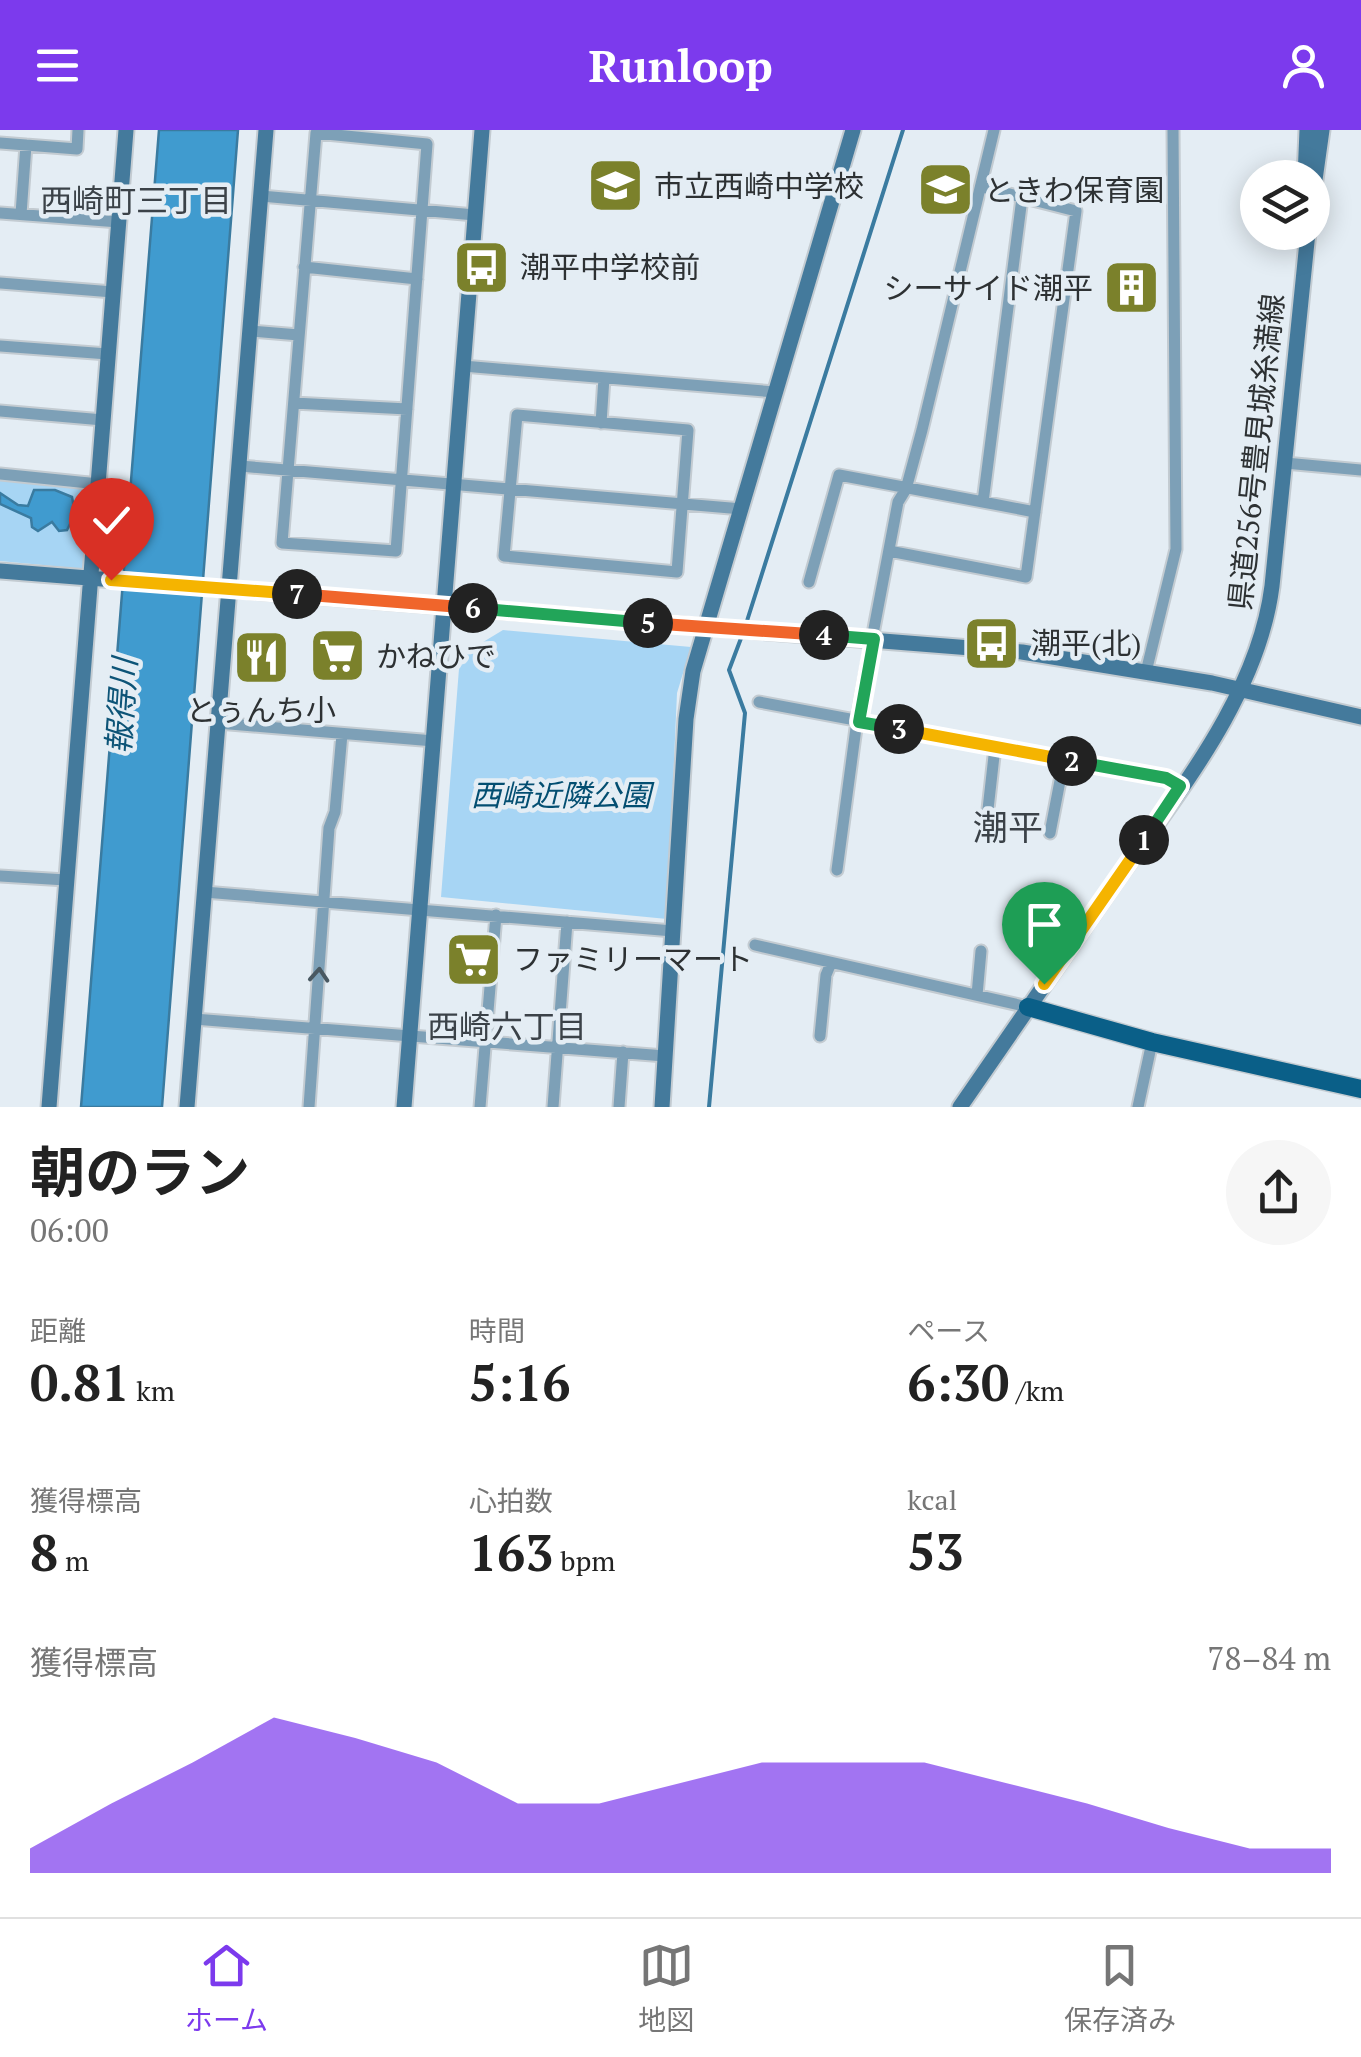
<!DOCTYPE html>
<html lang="ja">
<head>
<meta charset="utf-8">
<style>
	body { margin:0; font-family:"PT Serif","Noto Sans JP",serif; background:#f6f6f6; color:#222; height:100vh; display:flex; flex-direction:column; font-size:38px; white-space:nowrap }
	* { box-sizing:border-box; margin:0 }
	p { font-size:32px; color:#767676 }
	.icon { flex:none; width:55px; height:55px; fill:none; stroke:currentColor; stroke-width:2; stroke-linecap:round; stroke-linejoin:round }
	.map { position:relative; height:977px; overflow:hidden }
	.drawer { display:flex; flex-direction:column; background:#fff; flex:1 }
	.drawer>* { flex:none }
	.buttons { position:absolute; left:1240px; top:30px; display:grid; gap:20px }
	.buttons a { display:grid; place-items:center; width:90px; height:90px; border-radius:50%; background:#fff; box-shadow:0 5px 25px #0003; font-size:50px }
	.pin { position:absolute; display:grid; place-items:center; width:85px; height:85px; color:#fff; margin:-102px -42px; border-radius:50% 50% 50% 0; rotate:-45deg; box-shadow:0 0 10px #0007 }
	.pin .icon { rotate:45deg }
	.km { position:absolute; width:50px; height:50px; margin:-25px; border-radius:50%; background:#222; color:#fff; font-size:28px; line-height:50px; text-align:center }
	.round { display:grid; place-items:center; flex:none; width:105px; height:105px; border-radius:52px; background:#f6f6f6 }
	.head { display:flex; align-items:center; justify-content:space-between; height:170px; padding:0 30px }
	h1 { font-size:55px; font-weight:700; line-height:75px }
	.figures { display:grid; grid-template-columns:repeat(3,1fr); gap:15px; height:170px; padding:10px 30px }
	.figures div { display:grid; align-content:center }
	.figures b { font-size:50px; font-weight:700 }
	.figures small { font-size:28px; font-weight:400 }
	.figures p { font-size:28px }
	.chart { height:280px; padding:20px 30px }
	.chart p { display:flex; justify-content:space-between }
	.chart svg { width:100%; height:180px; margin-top:10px; fill:#7c3aed; opacity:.7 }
	header { display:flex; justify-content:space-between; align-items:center; height:130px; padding:0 30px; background:#7c3aed; color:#fff; font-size:45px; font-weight:700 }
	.dock { display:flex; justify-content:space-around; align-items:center; height:140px; border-top:2px solid #e0e0e0; background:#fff; font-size:28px; color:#767676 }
	.dock a { display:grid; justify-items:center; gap:5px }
	.dock .active { color:#7c3aed }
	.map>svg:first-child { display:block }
	.green { fill:#a7d5f4 }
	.water { fill:#409bcf; stroke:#3a7ba0; stroke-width:2.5 }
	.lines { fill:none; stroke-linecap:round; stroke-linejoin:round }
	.stream { stroke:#3a7ba0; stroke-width:4 }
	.street-casing { stroke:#c3cbd1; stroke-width:15 }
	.secondary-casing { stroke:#c3cbd1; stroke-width:19 }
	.primary-casing { stroke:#c3cbd1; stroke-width:21 }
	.street { stroke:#7da0b7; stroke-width:11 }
	.secondary { stroke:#447a9c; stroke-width:15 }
	.primary { stroke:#0a5f88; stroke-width:18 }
	.oneway { stroke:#495861 }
	.split-1-casing { stroke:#fff; stroke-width:20 }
	.split-2-casing { stroke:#fff; stroke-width:20 }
	.split-3-casing { stroke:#fff; stroke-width:20 }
	.split-4-casing { stroke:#fff; stroke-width:20 }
	.split-5-casing { stroke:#fff; stroke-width:20 }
	.split-6-casing { stroke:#fff; stroke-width:20 }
	.split-7-casing { stroke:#fff; stroke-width:20 }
	.split-8-casing { stroke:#fff; stroke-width:20 }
	.split-1 { stroke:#f5b400; stroke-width:12 }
	.split-2 { stroke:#22a559; stroke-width:12 }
	.split-3 { stroke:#f5b400; stroke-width:12 }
	.split-4 { stroke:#22a559; stroke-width:12 }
	.split-5 { stroke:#f0652b; stroke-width:12 }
	.split-6 { stroke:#22a559; stroke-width:12 }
	.split-7 { stroke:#f0652b; stroke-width:12 }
	.split-8 { stroke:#f5b400; stroke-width:12 }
	.labels { text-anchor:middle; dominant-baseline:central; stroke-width:9; stroke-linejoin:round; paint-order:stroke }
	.poi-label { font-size:30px; fill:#2d3133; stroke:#e4edf4; text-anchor:start }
	.street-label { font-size:30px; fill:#2d3133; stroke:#e4edf4 }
	.park-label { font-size:30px; font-style:italic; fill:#034e71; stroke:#e4edf4 }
	.neighbourhood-label { font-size:32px; fill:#3b4248; stroke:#e4edf4 }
	.water-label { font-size:32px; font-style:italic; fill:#0d5477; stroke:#e4edf4 }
	.quarter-label { font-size:35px; fill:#3b4248; stroke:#e4edf4 }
</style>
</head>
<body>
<header><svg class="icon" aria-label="menu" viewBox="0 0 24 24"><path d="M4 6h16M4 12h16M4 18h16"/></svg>Runloop<svg class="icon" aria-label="person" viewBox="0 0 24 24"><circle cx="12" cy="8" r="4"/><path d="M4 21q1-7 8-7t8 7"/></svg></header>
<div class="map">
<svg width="1361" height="977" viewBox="0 0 1361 977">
	<rect width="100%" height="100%" fill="#e4edf4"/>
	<path class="green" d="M0 349 93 357 85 439 0 431Z
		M503 500 691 517 677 563 667 789 441 767 460 526Z"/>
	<path class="water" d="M159 0H238L162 977H81Z
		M34 360H55L72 367 75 384 67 400 59 401 52 392 38 401 32 397 31 388 0 374V363L18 375 28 376Z"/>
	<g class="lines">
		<path class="stream" d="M746 494 903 0
			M709 977 745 583 729 540 743 503"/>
		<defs>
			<path id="street" d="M316 3 427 14 396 421 282 413Z
				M0 13 77 19 78 0
				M261 66 475 85
				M0 83 119 92
				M21 84 26 15
				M304 137 417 149
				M0 153 113 162
				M251 201 299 205
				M0 216 108 224
				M463 236 775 262
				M294 273 407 279
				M0 281 103 290
				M517 285 688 300 677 442 504 426Z
				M601 293 604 248
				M1285 333 1361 340
				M240 336 742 379
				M0 344 99 354
				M983 372 1035 382
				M889 421 1026 447 1076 81 982 57
				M809 452 839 345 983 372 1022 68
				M1146 542 1176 419 1173 0
				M759 572 1166 648 1180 657
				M218 593 434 611
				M986 697 995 617
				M1050 703 1064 630
				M837 740 858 583 898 372 906 359 922 300 994 0
				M0 746 66 750
				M204 762 673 801
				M755 815 1028 877
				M977 865 981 821
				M194 889 665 926
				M820 906 826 845 831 833
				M309 977 329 698 335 682 342 604
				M480 977 496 785
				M553 977 567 792
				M619 977 623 922
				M1138 977 1152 912"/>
			<path id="secondary" d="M1305 48 1307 0
				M1312 71 1322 0
				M0 441 1022 522 1212 553 1361 587
				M49 977 126 0
				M187 977 266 0
				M404 977 482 0
				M662 977 686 589 693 541 853 0
				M960 977C1012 901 1064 826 1116 751 1178 662 1258 566 1272 456L1308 102"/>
			<path id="primary" d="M1028 877 1152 912 1361 959"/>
		</defs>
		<use href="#street" class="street-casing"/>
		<use href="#secondary" class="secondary-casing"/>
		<use href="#primary" class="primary-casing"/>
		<use href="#street" class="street"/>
		<use href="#secondary" class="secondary"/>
		<use href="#primary" class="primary"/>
	</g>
	<defs><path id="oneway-chevron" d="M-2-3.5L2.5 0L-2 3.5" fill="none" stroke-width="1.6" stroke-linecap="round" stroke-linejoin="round" transform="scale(2.5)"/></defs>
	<use class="oneway" href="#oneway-chevron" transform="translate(319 845) rotate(-86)"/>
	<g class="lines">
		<defs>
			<path id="split-1" d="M1044 854 1144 710"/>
			<path id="split-2" d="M1072 631 1166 648 1180 656 1144 710"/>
			<path id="split-3" d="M899 599 1072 631"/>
			<path id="split-4" d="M824 505 874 509 859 592 899 599"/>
			<path id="split-5" d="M648 493 824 505"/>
			<path id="split-6" d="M473 478 648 493"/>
			<path id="split-7" d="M297 464 473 478"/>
			<path id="split-8" d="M111 450 297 464"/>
		</defs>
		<use href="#split-1" class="split-1-casing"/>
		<use href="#split-2" class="split-2-casing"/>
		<use href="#split-3" class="split-3-casing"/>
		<use href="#split-4" class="split-4-casing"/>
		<use href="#split-5" class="split-5-casing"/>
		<use href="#split-6" class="split-6-casing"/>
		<use href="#split-7" class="split-7-casing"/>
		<use href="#split-8" class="split-8-casing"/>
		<use href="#split-1" class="split-1"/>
		<use href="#split-2" class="split-2"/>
		<use href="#split-3" class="split-3"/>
		<use href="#split-4" class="split-4"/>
		<use href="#split-5" class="split-5"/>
		<use href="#split-6" class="split-6"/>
		<use href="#split-7" class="split-7"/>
		<use href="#split-8" class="split-8"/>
	</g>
	<defs>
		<symbol id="school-square" viewBox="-11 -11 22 22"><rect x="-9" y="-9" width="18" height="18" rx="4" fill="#7b812b" stroke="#e4edf4"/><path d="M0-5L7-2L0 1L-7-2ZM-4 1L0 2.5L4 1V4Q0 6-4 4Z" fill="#fff"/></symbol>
		<symbol id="bus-square" viewBox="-11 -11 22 22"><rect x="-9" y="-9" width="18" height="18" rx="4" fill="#7b812b" stroke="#e4edf4"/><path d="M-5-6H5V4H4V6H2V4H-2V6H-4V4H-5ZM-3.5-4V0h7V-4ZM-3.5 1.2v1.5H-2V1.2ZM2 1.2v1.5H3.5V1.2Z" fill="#fff"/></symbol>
		<symbol id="building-square" viewBox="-11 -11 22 22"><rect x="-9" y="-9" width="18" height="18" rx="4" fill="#7b812b" stroke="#e4edf4"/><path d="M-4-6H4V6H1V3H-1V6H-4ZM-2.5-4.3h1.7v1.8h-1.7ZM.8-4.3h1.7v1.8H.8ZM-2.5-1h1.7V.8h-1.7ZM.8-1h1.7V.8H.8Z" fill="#fff"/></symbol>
		<symbol id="supermarket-square" viewBox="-11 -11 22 22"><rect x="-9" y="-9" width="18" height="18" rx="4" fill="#7b812b" stroke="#e4edf4"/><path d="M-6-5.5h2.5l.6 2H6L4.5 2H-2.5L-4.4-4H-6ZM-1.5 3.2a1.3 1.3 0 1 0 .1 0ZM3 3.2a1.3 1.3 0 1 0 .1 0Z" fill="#fff"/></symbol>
		<symbol id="restaurant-square" viewBox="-11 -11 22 22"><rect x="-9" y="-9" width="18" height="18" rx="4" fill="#7b812b" stroke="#e4edf4"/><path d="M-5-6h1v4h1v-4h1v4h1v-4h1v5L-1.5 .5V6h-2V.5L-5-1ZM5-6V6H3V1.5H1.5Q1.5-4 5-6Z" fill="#fff"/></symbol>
	</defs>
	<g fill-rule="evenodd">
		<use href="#school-square" x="584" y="24" width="63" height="63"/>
		<use href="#school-square" x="914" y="28" width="63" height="63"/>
		<use href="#bus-square" x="450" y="106" width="63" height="63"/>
		<use href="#building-square" x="1100" y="126" width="63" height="63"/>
		<use href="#bus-square" x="960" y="482" width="63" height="63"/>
		<use href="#supermarket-square" x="306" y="494" width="63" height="63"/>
		<use href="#restaurant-square" x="230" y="496" width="63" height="63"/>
		<use href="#supermarket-square" x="442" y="798" width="63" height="63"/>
	</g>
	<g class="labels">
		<g class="poi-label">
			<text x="654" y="56">市立西崎中学校</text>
			<text x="984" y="60">ときわ保育園</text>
			<text x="520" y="137">潮平中学校前</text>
			<text x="1093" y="158" text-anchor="end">シーサイド潮平</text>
			<text x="1031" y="513">潮平(北)</text>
			<text x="376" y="526">かねひで</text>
			<text x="261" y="580" text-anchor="middle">とぅんち小</text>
			<text x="513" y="829">ファミリーマート</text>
		</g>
		<g class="street-label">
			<text transform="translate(1256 322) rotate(-84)">県道256号豊見城糸満線</text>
		</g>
		<g class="park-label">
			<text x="561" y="665">西崎近隣公園</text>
		</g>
		<g class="neighbourhood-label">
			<text x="136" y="70">西崎町三丁目</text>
			<text x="507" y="896">西崎六丁目</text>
		</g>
		<g class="water-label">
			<text transform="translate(121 576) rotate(-86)">報得川</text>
		</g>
		<g class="quarter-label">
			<text x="1008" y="697">潮平</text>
		</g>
	</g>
</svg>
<div class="buttons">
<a><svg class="icon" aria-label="layers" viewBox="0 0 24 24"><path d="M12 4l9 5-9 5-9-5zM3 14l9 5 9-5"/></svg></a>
</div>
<div class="pin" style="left:1044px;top:854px;background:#1e9e55"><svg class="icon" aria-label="arrive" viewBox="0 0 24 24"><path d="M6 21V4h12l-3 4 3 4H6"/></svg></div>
<div class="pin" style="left:111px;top:450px;background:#d93025"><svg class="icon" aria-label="check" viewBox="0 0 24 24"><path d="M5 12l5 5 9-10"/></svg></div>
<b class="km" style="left:1144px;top:710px">1</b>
<b class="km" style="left:1072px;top:631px">2</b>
<b class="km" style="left:899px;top:599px">3</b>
<b class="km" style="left:824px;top:505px">4</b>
<b class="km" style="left:648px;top:493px">5</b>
<b class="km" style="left:473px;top:478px">6</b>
<b class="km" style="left:297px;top:464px">7</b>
</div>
<section class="drawer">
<div class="head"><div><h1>朝のラン</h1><p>06:00</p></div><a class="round"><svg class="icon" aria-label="share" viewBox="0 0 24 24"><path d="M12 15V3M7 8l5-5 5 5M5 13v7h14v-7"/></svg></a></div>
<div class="figures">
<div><p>距離</p><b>0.81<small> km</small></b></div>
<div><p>時間</p><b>5:16</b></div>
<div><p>ペース</p><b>6:30<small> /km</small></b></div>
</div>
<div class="figures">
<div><p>獲得標高</p><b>8<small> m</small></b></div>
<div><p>心拍数</p><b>163<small> bpm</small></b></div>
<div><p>kcal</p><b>53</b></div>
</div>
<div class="chart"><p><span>獲得標高</span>78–84 m</p>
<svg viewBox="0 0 160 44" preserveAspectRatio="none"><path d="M0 44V38L10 27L20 17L30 6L40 11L50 17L60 27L70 27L80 22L90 17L100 17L110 17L120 22L130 27L140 33L150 38L160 38V44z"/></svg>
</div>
</section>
<nav class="dock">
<a class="active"><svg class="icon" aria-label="home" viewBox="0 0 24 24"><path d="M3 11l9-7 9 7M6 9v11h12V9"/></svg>ホーム</a>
<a><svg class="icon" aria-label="map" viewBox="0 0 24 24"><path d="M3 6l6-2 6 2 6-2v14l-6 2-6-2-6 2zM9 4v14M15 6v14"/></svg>地図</a>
<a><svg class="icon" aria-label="saved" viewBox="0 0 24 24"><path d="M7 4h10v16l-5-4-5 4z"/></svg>保存済み</a>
</nav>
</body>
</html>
